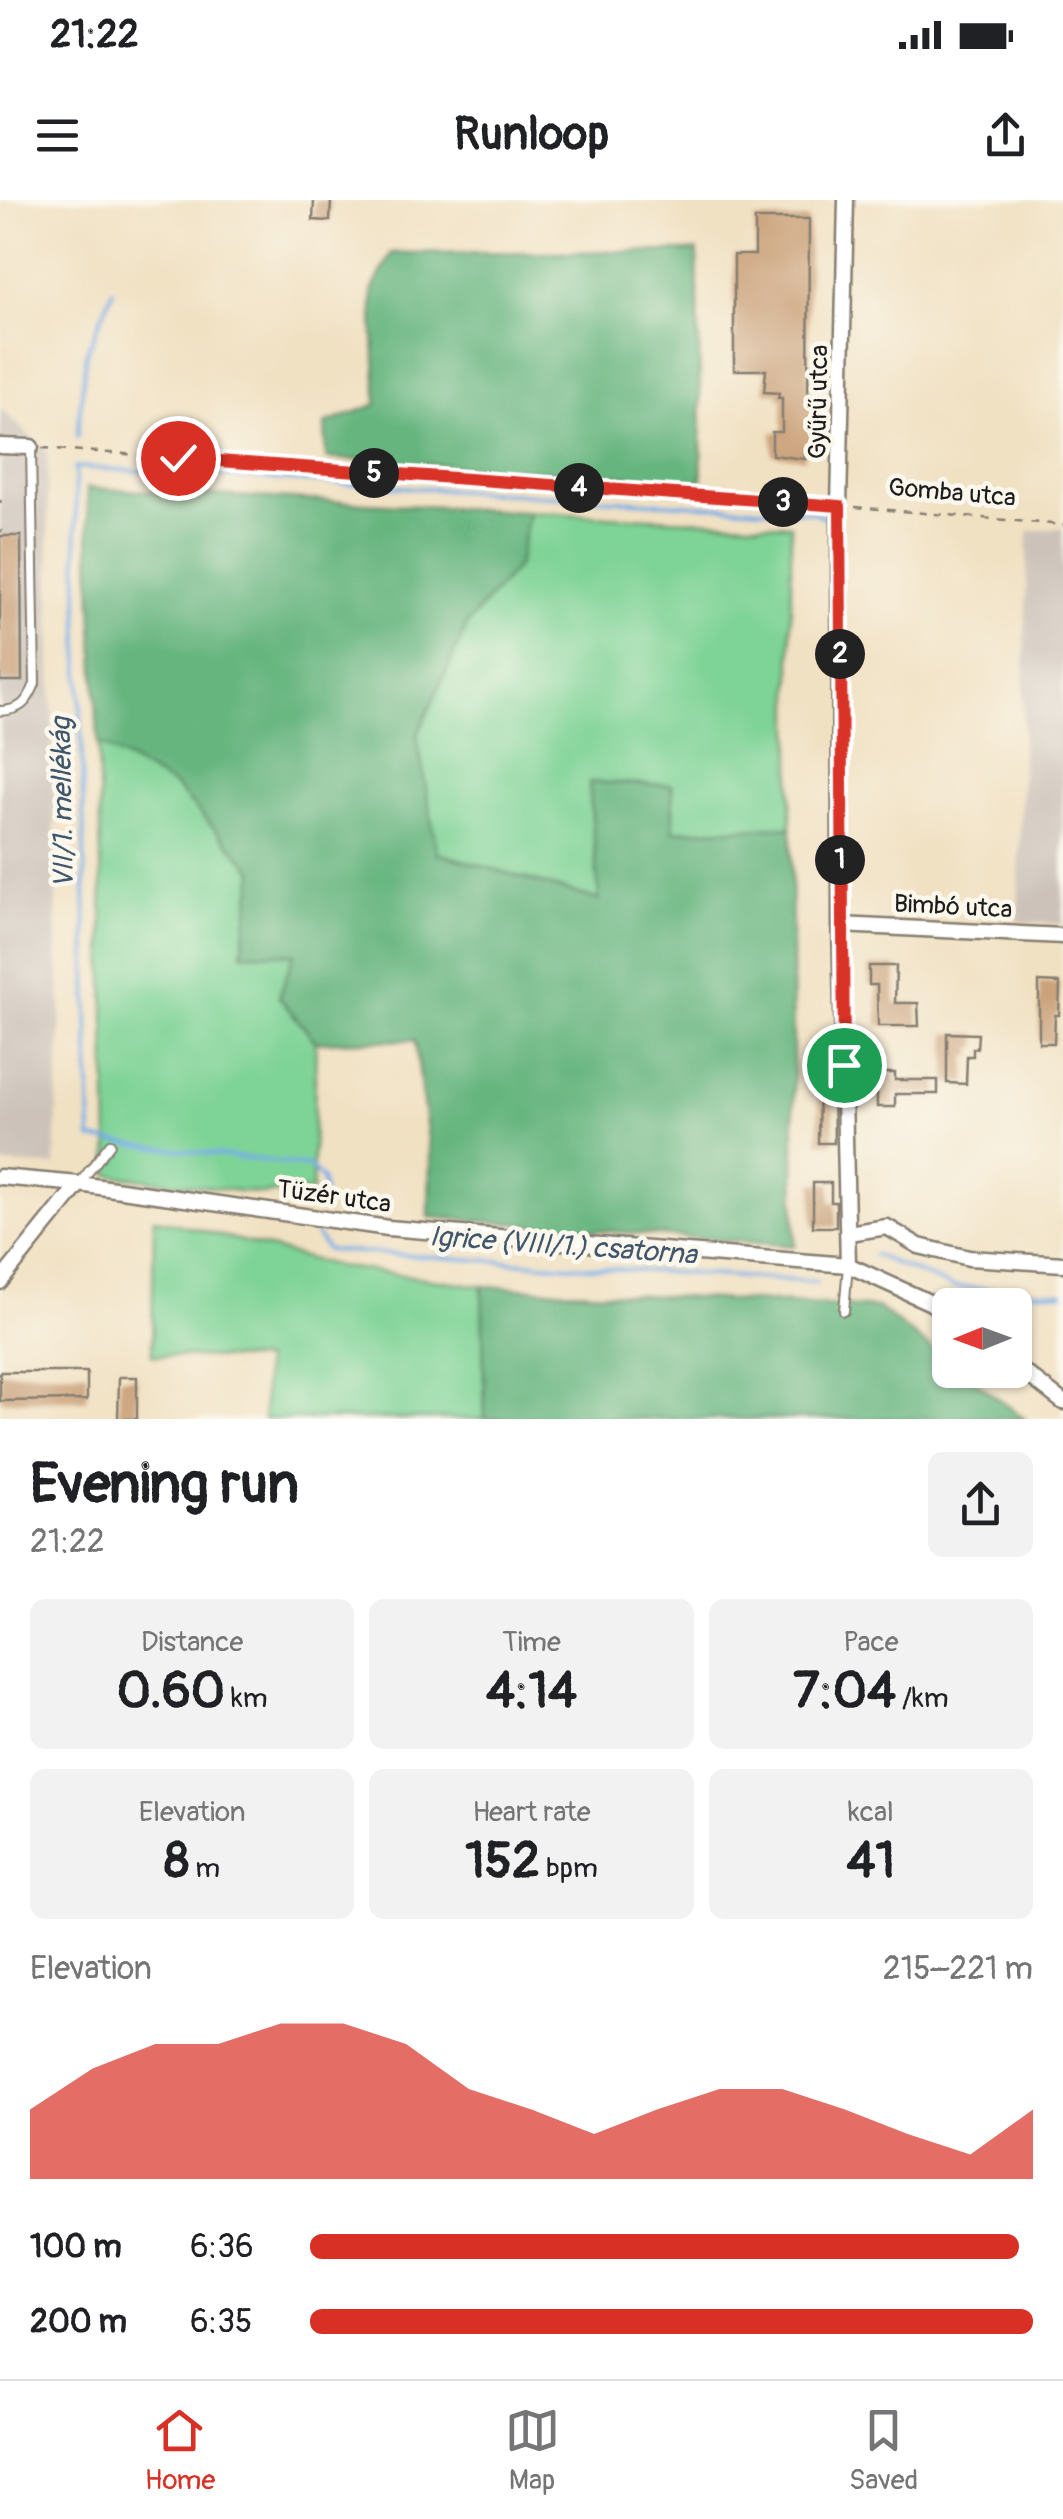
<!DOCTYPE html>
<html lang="en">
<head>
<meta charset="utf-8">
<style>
	body { margin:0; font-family:Pangolin,sans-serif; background:#f2f2f2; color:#202124; height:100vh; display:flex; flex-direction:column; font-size:38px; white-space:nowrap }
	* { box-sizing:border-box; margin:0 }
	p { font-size:32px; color:#757577 }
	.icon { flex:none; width:55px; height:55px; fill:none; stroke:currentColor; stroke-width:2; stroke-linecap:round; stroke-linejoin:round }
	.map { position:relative; height:1219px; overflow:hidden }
	.details { display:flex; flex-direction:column; background:#fff; flex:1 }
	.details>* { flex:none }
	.needle { width:65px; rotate:269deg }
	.tools { position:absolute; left:932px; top:1088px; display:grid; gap:20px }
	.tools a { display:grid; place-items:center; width:100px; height:100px; border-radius:15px; background:#fff; box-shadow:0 2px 8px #0004; font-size:50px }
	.pin { position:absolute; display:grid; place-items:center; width:85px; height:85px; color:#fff; margin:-42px; border:5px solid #fff; border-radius:50%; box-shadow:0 2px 10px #0007 }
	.km { position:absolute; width:50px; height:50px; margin:-25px; border-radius:50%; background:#222; color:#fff; font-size:28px; line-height:50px; text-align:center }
	.round { display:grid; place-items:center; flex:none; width:105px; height:105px; border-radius:15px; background:#f2f2f2 }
	.headline { display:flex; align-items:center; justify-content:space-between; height:170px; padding:0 30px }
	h1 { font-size:55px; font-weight:800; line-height:75px }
	.figures { display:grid; grid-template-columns:repeat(3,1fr); gap:15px; height:170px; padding:10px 30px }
	.figures div { display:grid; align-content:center; border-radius:15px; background:#f2f2f2; text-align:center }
	.figures b { font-size:50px; font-weight:800 }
	.figures small { font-size:28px; font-weight:400 }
	.figures p { font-size:28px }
	.chart { height:280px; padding:20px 30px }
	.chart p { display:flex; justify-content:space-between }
	.chart svg { width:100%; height:180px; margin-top:10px; fill:#d93025; opacity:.7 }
	ul { padding:0 30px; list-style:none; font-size:32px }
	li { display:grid; grid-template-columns:160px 120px 1fr; align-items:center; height:75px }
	li i { height:25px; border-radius:12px; background:#d93025 }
	.status { display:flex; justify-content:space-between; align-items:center; height:70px; padding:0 50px; background:#fff; direction:ltr }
	.status svg { height:28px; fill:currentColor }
	header { display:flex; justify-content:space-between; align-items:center; height:130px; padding:0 30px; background:#fff; font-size:45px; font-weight:800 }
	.menu { display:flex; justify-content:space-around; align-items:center; height:140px; border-top:2px solid #e0e0e0; background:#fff; font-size:28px; color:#757577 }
	.menu a { display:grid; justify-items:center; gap:5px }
	.menu .current { color:#d93025 }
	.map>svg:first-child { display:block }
	.industrial { fill:#ccc2b9 }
	.green { fill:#7ed396; stroke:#4d7859; stroke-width:2.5 }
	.forest { fill:#66b57f; stroke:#41684e; stroke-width:2.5 }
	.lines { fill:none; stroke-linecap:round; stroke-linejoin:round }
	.stream { stroke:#77ade5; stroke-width:4 }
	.building { fill:#cba27a }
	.lane-casing { stroke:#867e70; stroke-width:12 }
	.street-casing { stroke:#867e70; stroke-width:19 }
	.path { stroke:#867e70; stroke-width:2.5; stroke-dasharray:8 8; stroke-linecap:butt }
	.lane { stroke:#fff; stroke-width:8 }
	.street { stroke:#fff; stroke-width:14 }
	.route-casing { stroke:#fff; stroke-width:20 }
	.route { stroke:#d93025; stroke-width:12 }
	.labels { text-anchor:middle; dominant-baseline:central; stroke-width:9; stroke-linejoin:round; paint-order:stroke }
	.street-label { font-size:25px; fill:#1c1c1c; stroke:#fbf7ec }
	.water-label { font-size:28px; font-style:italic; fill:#40566c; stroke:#fbf7ec }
</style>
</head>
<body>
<div class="status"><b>21:22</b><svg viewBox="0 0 49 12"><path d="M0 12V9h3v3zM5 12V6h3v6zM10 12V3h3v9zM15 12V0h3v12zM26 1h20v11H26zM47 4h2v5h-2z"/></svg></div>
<header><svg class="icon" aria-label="menu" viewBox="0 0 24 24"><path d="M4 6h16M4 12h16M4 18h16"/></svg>Runloop<svg class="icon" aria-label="share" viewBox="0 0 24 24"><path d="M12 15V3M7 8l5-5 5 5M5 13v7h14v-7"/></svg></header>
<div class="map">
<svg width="1063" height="1219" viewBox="0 0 1063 1219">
	<rect width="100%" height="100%" fill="#fbf7ec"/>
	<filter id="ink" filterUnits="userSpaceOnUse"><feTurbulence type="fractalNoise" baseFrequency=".01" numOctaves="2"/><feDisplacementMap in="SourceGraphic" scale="20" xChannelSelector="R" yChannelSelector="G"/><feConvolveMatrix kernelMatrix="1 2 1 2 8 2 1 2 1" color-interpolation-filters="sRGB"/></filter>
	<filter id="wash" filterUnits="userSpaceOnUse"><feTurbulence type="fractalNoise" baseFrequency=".0048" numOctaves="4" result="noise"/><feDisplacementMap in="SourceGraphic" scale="40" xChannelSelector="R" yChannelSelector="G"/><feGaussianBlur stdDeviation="2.25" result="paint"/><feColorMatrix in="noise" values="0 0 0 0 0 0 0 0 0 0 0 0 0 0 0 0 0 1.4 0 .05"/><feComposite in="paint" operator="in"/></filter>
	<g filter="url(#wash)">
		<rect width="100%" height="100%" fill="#f1e1c3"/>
		<path class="industrial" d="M0 208 47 252 57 750 61 806 55 966 0 964Z
			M1063 328V724L1018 722 1028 331Z"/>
		<path class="green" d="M529 312 791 325V627L673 631 590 583 600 700 437 653 417 536 468 423 518 365Z
			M98 543 175 586 255 671 242 752 294 754 279 797 316 842 312 991 263 994 109 975Z
			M154 1018 337 1066 482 1086 485 1219H264V1160L152 1155Z"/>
		<path class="forest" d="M697 51 702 281 326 258 325 224 377 204 372 91 391 53Z
			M87 288 529 312 518 365 468 423 417 536 437 653 599 700 589 582 672 585 674 631 791 627 795 1046 429 1017 430 955 415 840 316 842 279 797 294 754 242 753 254 671 175 586 98 543Z
			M482 1086 878 1108 950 1163V1170H960L1025 1219H485Z"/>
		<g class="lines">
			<path class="stream" d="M77 237 86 154 113 90
				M324 993 322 979 309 966 91 939 75 267 813 312 830 321
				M316 1034 327 1050 816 1082
				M874 1055 953 1087 1063 1093"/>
		</g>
		<g id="blocks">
			<path class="building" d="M314 0H331L330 21 313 20Z
				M755 19H809L808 205H813L814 233 813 250 805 249V259L772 255V232H782V198H778L779 193 764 192 766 170H734V55H755Z
				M0 336H21L22 481H0Z
				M869 766H896L895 803H918L919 826H878L877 785H869Z
				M1039 782 1060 783 1059 815H1055L1054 843H1039Z
				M947 833 978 834 977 848H973V856H967L966 884 947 883Z
				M814 856H827V875H814Z
				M877 873H895V880H938V894H895V907H877Z
				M819 882H833L834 943H818Z
				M813 983H831V1002H836V1027H813Z
				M0 1172H87V1200L0 1201Z
				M119 1177H137V1219H118Z"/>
		</g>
	</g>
	<g filter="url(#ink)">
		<use href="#blocks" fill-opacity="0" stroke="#867e70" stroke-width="2.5"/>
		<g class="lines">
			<defs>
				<path id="lane" d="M0 511C21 510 27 503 35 484L31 247
					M79 984 110 944
					M844 1111 848 1065"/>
				<path id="street" d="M846 0 839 306 840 725 848 1065
					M0 246 31 247
					M840 725 1063 736
					M0 977 79 984 388 1028 848 1065 931 1103 950 1117
					M848 1033 887 1027 919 1046 969 1058 1063 1064
					M0 1082 79 984
					M1015 1165 1063 1202"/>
			</defs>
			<use href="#lane" class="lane-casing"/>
			<use href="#street" class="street-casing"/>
			<path class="path" d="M42 248 827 305
				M0 303 1 300
				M855 307 1063 325
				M0 330 2 332"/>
			<use href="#lane" class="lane"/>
			<use href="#street" class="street"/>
		</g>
	</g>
	<g class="lines" filter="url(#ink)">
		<defs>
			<path id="route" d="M178 258 840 306 844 865"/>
		</defs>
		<use href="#route" class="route-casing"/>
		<use href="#route" class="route"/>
	</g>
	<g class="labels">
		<g class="street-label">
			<text transform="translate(819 202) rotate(-89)">Gyűrű utca</text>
			<text transform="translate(952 293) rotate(5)">Gomba utca</text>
			<text transform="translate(953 707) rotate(3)">Bimbó utca</text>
			<text transform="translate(334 997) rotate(8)">Tüzér utca</text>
		</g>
		<g class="water-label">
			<text transform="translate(63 603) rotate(-91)">VII/1. mellékág</text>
			<text transform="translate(563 1046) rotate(4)">Igrice (VIII/1.) csatorna</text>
		</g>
	</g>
</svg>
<div class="tools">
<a><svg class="needle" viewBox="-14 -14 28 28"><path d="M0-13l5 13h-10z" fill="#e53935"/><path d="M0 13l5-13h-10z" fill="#757577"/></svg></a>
</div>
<div class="pin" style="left:844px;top:865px;background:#1e9e55"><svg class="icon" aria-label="arrive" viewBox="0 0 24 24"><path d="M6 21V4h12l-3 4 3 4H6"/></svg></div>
<div class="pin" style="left:178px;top:258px;background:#d93025"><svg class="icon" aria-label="check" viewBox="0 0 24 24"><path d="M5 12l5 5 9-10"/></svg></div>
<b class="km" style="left:840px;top:660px">1</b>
<b class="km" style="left:840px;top:454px">2</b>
<b class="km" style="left:783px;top:302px">3</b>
<b class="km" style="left:579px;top:288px">4</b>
<b class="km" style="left:374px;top:273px">5</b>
</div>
<section class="details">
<div class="headline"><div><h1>Evening run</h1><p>21:22</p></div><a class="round"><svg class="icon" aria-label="share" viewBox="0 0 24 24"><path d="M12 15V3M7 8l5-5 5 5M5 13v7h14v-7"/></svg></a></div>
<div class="figures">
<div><p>Distance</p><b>0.60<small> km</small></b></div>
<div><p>Time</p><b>4:14</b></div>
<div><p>Pace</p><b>7:04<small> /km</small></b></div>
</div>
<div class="figures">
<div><p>Elevation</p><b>8<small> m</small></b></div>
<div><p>Heart rate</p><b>152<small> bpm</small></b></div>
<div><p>kcal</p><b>41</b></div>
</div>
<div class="chart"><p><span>Elevation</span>215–221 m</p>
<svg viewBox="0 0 160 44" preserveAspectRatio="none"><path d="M0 44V27L10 17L20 11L30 11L40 6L50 6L60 11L70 22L80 27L90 33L100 27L110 22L120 22L130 27L140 33L150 38L160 27V44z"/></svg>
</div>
<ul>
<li><b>100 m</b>6:36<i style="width:98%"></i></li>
<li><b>200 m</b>6:35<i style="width:100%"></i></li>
</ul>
</section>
<nav class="menu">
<a class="current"><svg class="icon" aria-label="home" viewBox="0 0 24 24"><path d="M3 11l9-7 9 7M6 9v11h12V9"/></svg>Home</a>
<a><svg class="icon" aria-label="map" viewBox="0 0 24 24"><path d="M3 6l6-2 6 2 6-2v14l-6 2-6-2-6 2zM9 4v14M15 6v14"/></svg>Map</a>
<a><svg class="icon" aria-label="saved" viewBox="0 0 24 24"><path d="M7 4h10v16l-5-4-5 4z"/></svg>Saved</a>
</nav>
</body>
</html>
